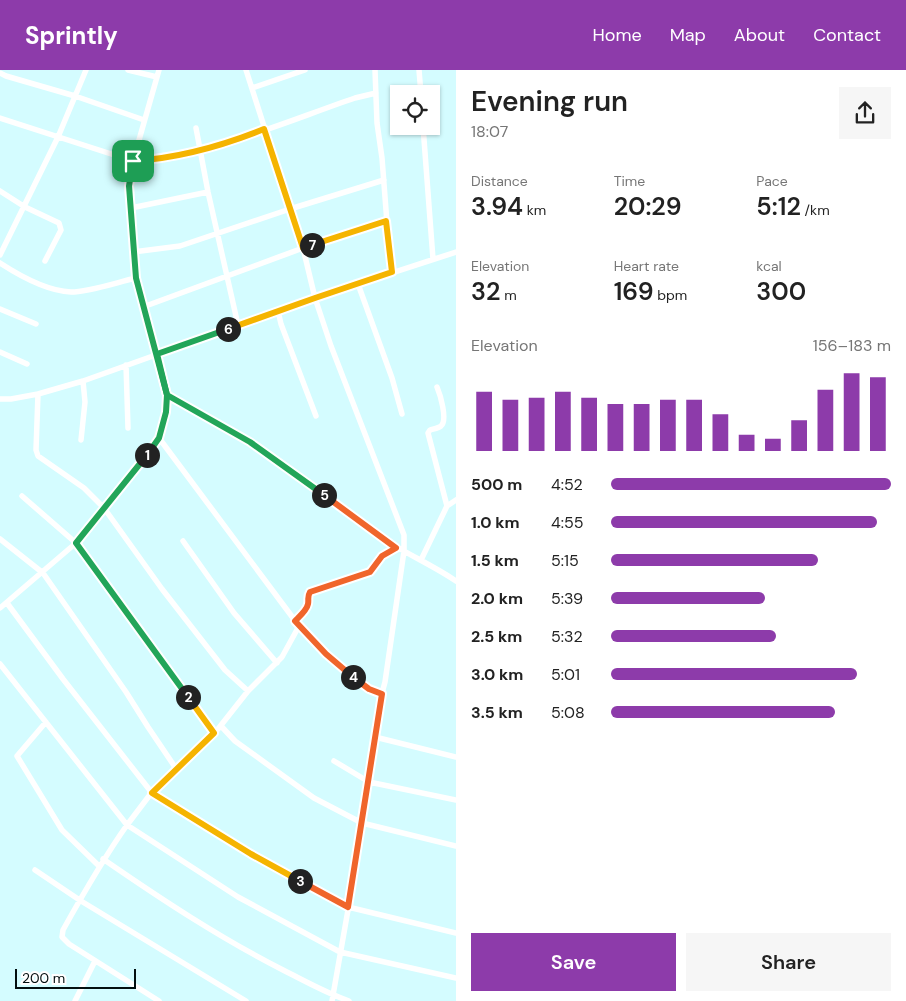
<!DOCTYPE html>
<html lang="en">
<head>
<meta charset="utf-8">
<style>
	body { margin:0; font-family:"DM Sans",sans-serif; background:#f6f6f6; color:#222; height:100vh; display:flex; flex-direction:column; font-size:19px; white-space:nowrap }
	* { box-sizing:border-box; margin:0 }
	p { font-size:16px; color:#767676 }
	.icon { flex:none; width:28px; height:28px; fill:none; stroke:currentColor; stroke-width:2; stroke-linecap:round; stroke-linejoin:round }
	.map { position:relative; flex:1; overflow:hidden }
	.sheet { display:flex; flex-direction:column; background:#fff; width:450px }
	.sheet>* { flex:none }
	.tools { position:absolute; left:390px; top:15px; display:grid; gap:10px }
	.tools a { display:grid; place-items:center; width:50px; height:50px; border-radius:0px; background:#fff; box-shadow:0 1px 4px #0004; font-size:25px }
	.scale { position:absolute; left:15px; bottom:12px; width:121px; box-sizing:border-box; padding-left:5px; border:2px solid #030f10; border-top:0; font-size:14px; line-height:18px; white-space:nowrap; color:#030f10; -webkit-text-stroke:4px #fff; paint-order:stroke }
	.pin { position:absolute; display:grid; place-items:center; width:42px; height:42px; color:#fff; margin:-21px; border-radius:10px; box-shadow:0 2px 8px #0006 }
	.km { position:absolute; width:25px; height:25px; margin:-12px; border-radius:50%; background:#222; color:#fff; font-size:14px; line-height:25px; text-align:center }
	.round { display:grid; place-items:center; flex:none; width:52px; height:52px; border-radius:0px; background:#f6f6f6 }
	.summary { display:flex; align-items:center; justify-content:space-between; height:85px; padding:0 15px }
	h1 { font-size:28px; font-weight:600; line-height:38px }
	.figures { display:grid; grid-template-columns:repeat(3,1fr); gap:8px; height:85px; padding:5px 15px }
	.figures div { display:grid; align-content:center }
	.figures b { font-size:25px; font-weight:600 }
	.figures small { font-size:14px; font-weight:400 }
	.figures p { font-size:14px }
	.chart { height:140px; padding:10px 15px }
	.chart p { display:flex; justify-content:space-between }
	.chart svg { width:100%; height:90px; margin-top:5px; stroke:#8d3baa; stroke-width:6 }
	.action { display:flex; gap:10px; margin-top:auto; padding:10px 15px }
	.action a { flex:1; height:58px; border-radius:0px; background:#8d3baa; color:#fff; font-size:20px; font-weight:600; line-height:58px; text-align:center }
	.action a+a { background:#f6f6f6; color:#222 }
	ul { padding:0 15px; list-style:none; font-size:16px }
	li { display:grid; grid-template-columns:80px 60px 1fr; align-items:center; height:38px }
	li i { height:12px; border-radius:6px; background:#8d3baa }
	header { display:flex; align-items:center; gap:30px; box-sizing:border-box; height:70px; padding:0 25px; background:#8d3baa; color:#fff }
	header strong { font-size:24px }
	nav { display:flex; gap:28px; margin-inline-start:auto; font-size:18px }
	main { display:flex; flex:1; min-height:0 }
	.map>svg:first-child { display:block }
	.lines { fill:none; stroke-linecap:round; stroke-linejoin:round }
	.minor { stroke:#fff; stroke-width:5.5 }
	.split-1-casing { stroke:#fff; stroke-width:10 }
	.split-2-casing { stroke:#fff; stroke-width:10 }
	.split-3-casing { stroke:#fff; stroke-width:10 }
	.split-4-casing { stroke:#fff; stroke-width:10 }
	.split-5-casing { stroke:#fff; stroke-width:10 }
	.split-6-casing { stroke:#fff; stroke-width:10 }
	.split-7-casing { stroke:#fff; stroke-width:10 }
	.split-8-casing { stroke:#fff; stroke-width:10 }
	.split-1 { stroke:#22a559; stroke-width:6 }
	.split-2 { stroke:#22a559; stroke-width:6 }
	.split-3 { stroke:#f5b400; stroke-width:6 }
	.split-4 { stroke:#f0652b; stroke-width:6 }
	.split-5 { stroke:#f0652b; stroke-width:6 }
	.split-6 { stroke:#22a559; stroke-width:6 }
	.split-7 { stroke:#f5b400; stroke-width:6 }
	.split-8 { stroke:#f5b400; stroke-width:6 }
</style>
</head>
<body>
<header>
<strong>Sprintly</strong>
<nav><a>Home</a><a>Map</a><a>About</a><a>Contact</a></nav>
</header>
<main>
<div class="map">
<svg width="456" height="931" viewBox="0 0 456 931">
	<rect width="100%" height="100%" fill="#d4fcff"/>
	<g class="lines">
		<path class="minor" d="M128 0 157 7
			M375 0 377 53 382 88 389 179 392 202
			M419 0 421 24
			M0 3 6 6 75 26 144 50
			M252 18 305 0
			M0 48 133 91C211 85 282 53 355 28L376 23
			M423 56 433 189
			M196 58 208 122 238 255
			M0 121 25 137 59 153 61 160 45 191
			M131 138 208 122
			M133 182 180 176 290 139 384 110
			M0 185 58 67 86 0
			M0 193C20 206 47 221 71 222 89 222 118 212 136 208
			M358 214 392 308 402 344
			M143 237 303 178 386 151
			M0 239 36 254
			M278 241 281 254 316 346
			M0 282 27 294
			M126 295 128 358
			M38 324 36 380 38 386 84 418 104 438 162 519 225 600 248 621
			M167 325 250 372 379 466C404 483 431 494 456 511
			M0 329H11L38 324 83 311 315 228 456 182
			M159 368 299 556 326 584 363 615 382 623 385 612 404 481V465L331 276 315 228 303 178 246 0
			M81 370 85 332 83 311
			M22 426 76 473 214 663
			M447 436 456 430
			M0 469 43 503 126 622 148 657 177 700
			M183 471 234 543 277 593
			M421 490 447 436 428 363 430 360C433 359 439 358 441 356 448 350 440 324 437 317
			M7 533 63 609 152 723 251 783 348 837 456 863
			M0 538 76 473 130 407 159 368 166 342 167 325 136 208 129 116 133 91 159 0
			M295 551C300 546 307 540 308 534 309 529 307 527 310 522L370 502 381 486 396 478
			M0 594 127 755 149 726 218 659 248 621 282 587 299 556
			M46 652 17 686 62 760 99 796
			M221 656 235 671 314 728 362 753 456 776
			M375 667 456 687
			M334 691 369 712 456 730
			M103 789C161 829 220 868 283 900 305 911 326 923 349 931
			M35 800 81 831 246 931
			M75 931 95 891
			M159 931 69 874 62 867 63 860C83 824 103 789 127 755L238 827 340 882 456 908
			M332 931 358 783 382 623"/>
	</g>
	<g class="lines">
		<defs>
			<path id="split-1" d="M133 91 129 116 136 208 167 325 166 342 159 368 147 385"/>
			<path id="split-2" d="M147 385 76 473 188 627"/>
			<path id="split-3" d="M188 627 214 663 152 723 251 784 300 811"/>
			<path id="split-4" d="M300 811 348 837 382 624 369 619 353 607"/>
			<path id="split-5" d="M324 425 396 478 382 486 370 502 310 522C307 527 309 529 308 534 307 540 300 546 295 551L326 584 353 607"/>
			<path id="split-6" d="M228 259 157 284 167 325 250 372 324 425"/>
			<path id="split-7" d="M228 259 315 228 392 202 386 151 312 175"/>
			<path id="split-8" d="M133 91C179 88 222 76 264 59L303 178 312 175"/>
		</defs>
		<use href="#split-1" class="split-1-casing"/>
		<use href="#split-2" class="split-2-casing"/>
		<use href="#split-3" class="split-3-casing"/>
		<use href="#split-4" class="split-4-casing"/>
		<use href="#split-5" class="split-5-casing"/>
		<use href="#split-6" class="split-6-casing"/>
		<use href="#split-7" class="split-7-casing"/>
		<use href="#split-8" class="split-8-casing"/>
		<use href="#split-1" class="split-1"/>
		<use href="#split-2" class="split-2"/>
		<use href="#split-3" class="split-3"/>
		<use href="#split-4" class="split-4"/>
		<use href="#split-5" class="split-5"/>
		<use href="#split-6" class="split-6"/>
		<use href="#split-7" class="split-7"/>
		<use href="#split-8" class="split-8"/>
	</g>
</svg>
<div class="tools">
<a><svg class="icon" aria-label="locate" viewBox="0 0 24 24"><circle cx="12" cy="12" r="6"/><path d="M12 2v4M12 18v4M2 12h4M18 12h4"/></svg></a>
</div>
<div class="scale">200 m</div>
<div class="pin" style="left:133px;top:91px;background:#1e9e55"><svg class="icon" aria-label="arrive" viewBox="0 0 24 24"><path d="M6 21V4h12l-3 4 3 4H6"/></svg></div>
<b class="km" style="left:147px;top:385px">1</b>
<b class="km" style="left:188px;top:627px">2</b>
<b class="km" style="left:300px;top:811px">3</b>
<b class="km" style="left:353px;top:607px">4</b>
<b class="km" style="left:324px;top:425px">5</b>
<b class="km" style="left:228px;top:259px">6</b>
<b class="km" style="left:312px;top:175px">7</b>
</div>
<section class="sheet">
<div class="summary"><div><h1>Evening run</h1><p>18:07</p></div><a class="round"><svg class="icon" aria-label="share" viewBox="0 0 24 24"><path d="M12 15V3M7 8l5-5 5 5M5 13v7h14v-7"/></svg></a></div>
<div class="figures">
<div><p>Distance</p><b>3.94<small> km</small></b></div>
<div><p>Time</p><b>20:29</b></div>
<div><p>Pace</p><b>5:12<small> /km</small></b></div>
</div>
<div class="figures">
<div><p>Elevation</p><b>32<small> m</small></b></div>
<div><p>Heart rate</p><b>169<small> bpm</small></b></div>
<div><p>kcal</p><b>300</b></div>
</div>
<div class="chart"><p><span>Elevation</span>156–183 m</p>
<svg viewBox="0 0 160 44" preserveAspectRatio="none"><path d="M5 44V15M15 44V19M25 44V18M35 44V15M45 44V18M55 44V21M65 44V21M75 44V19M85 44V19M95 44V26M105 44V36M115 44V38M125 44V29M135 44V14M145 44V6M155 44V8"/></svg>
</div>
<ul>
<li><b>500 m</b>4:52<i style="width:100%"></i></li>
<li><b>1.0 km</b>4:55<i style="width:95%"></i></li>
<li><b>1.5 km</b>5:15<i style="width:74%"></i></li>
<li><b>2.0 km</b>5:39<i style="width:55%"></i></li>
<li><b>2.5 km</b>5:32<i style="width:59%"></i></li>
<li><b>3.0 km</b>5:01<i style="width:88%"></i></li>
<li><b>3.5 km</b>5:08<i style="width:80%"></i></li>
</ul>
<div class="action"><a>Save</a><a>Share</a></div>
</section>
</main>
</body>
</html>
